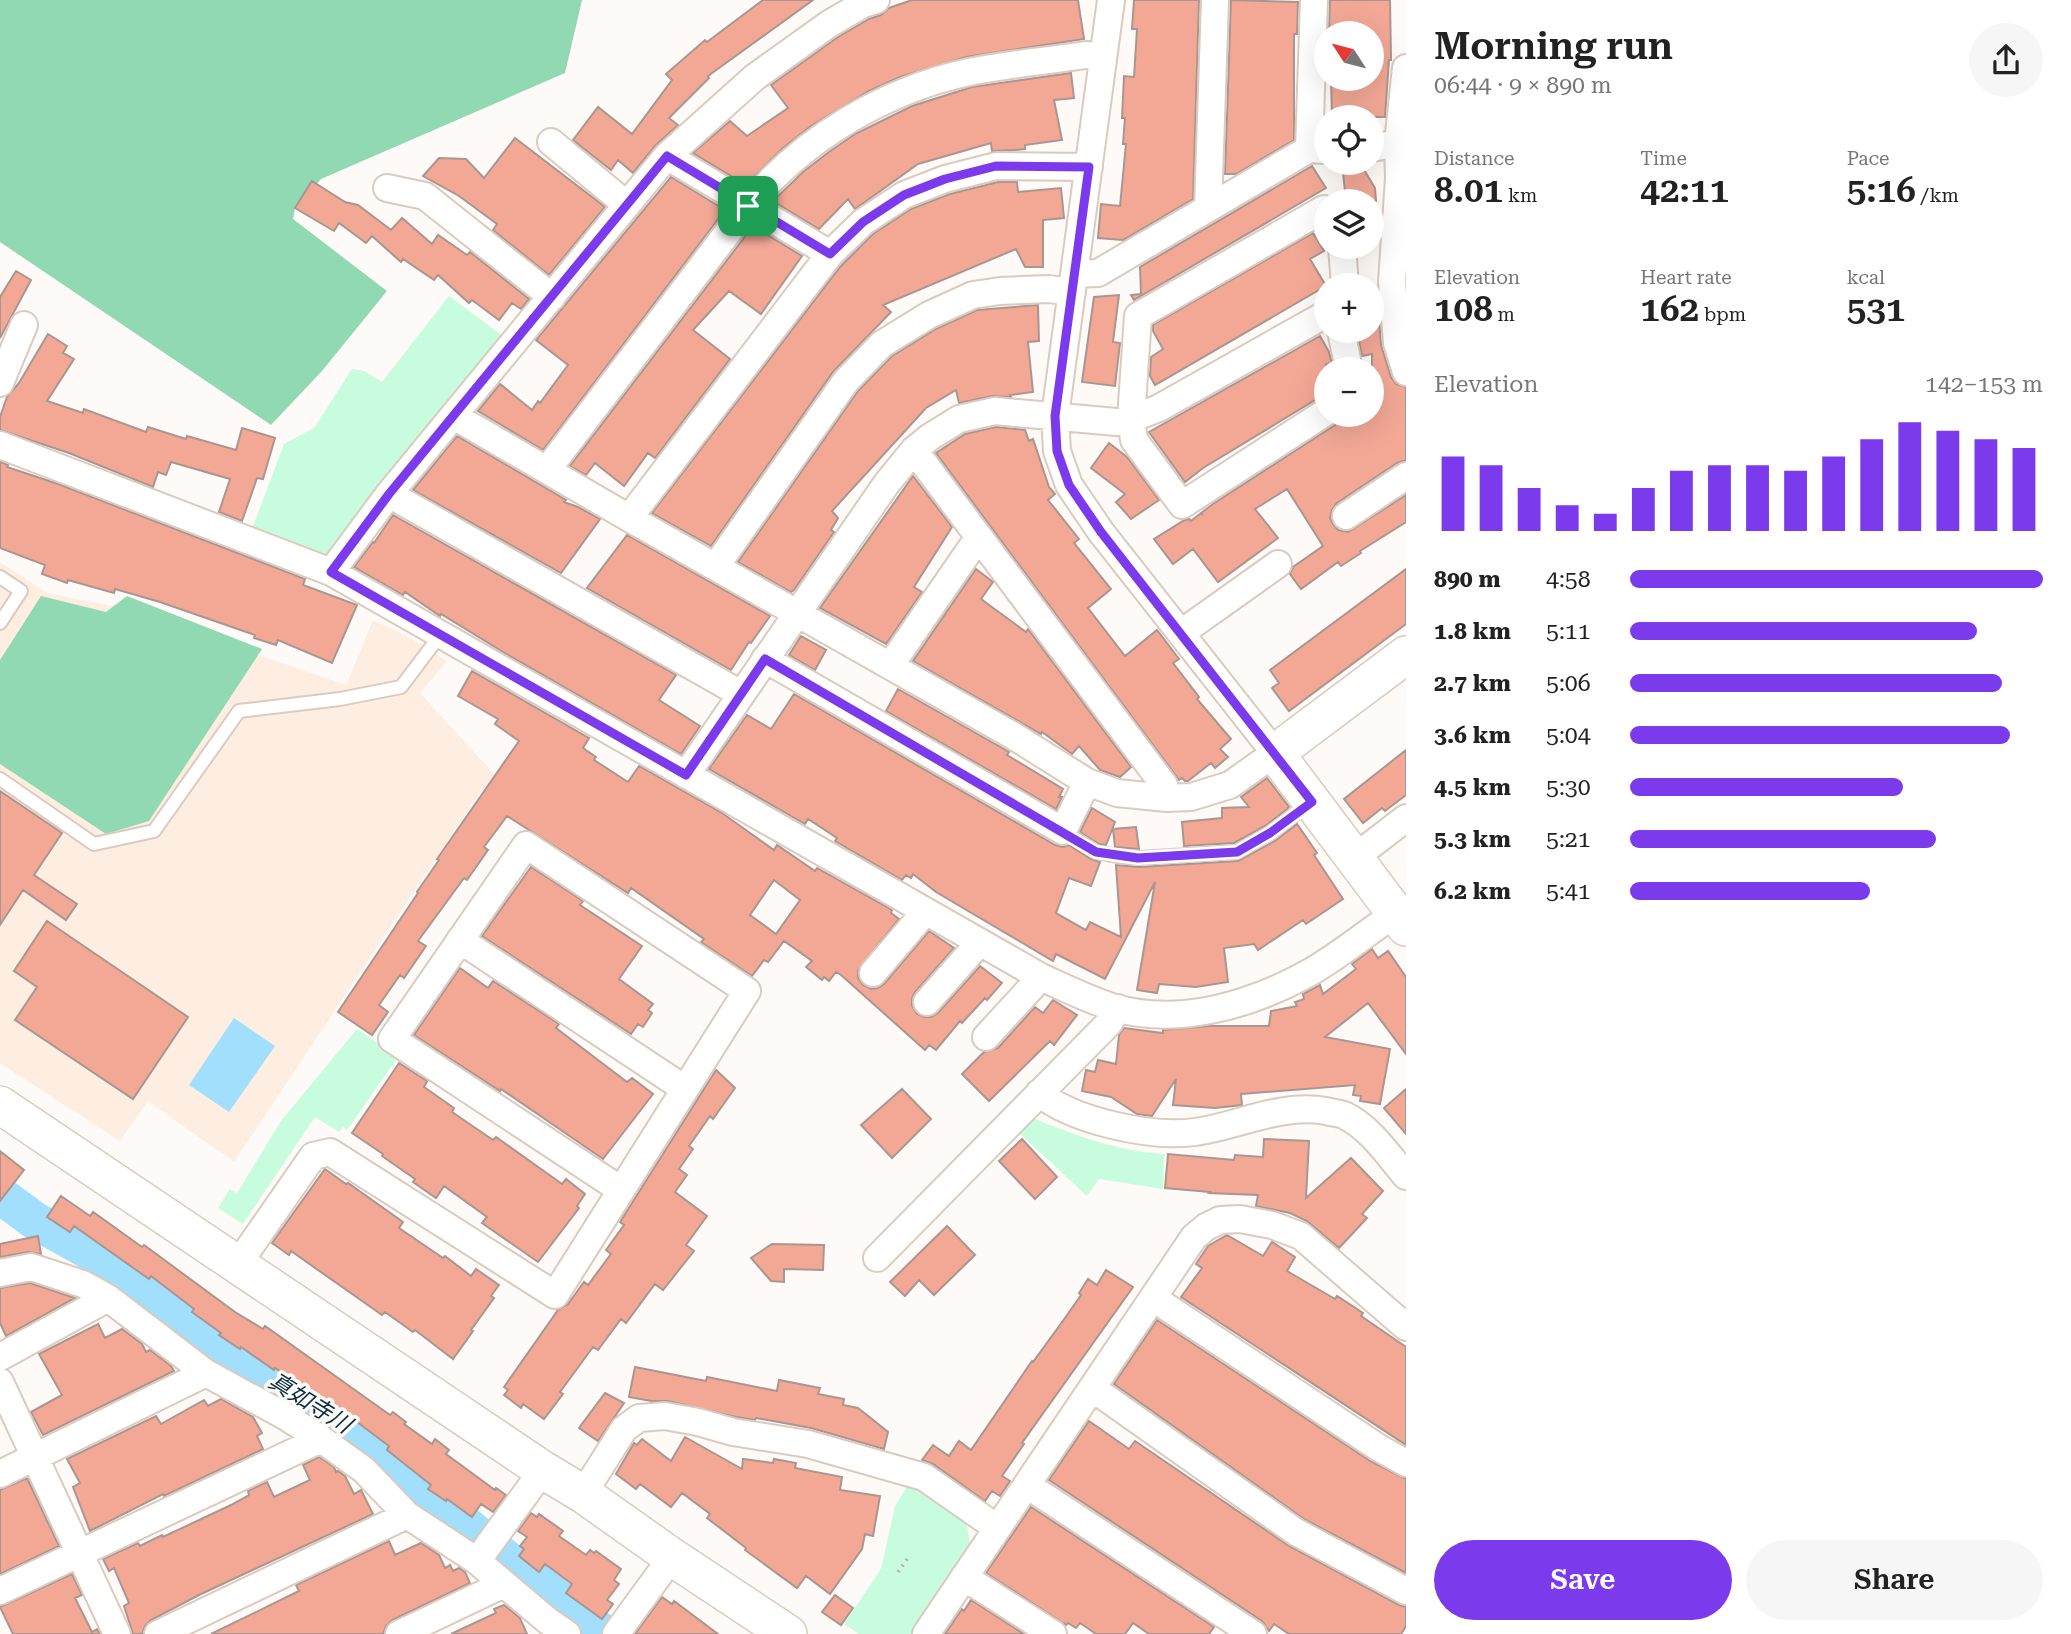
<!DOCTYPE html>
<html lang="en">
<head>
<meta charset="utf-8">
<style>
	body { margin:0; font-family:"Roboto Serif","Noto Sans JP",serif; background:#f6f6f6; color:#222; height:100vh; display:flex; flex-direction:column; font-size:26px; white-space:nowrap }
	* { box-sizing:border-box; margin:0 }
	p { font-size:23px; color:#767676 }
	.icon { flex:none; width:38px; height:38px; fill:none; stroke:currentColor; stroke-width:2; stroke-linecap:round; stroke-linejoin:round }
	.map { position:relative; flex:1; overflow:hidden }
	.drawer { display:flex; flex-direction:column; background:#fff; width:665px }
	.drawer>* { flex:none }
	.needle { width:46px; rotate:306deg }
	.fabs { position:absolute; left:1314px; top:21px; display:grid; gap:14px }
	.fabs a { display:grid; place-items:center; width:70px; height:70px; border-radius:50%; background:#fff; box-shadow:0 7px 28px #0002; font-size:35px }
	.pin { position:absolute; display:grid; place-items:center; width:60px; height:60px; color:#fff; margin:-30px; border-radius:14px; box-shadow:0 4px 10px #0006 }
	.round { display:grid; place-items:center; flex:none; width:74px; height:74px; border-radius:37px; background:#f6f6f6 }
	.overview { display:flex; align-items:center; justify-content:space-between; height:119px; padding:0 28px }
	h1 { font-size:38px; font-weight:600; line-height:52px }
	.metrics { display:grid; grid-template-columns:repeat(3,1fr); gap:10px; height:119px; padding:7px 28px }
	.metrics div { display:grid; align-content:center }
	.metrics b { font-size:35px; font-weight:600 }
	.metrics small { font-size:19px; font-weight:400 }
	.metrics p { font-size:19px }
	.chart { height:196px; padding:14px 28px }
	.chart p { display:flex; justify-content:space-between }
	.chart svg { width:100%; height:126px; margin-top:7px; stroke:#7c3aed; stroke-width:6 }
	.primary-button { display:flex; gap:14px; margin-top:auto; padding:14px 28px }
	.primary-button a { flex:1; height:80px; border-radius:42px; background:#7c3aed; color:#fff; font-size:28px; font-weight:600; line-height:80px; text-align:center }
	.primary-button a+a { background:#f6f6f6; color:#222 }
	ul { padding:0 28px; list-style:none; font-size:23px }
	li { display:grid; grid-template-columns:112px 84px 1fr; align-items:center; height:52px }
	li i { height:18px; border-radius:9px; background:#7c3aed }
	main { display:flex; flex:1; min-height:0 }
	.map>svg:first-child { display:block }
	.education { fill:#fdeee1 }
	.green { fill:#c7fcde }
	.forest { fill:#90d9b2 }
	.water { fill:#a1dffc }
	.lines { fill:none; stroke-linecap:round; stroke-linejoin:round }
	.river { stroke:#a1dffc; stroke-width:38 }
	.building { fill:#f3a896; stroke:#aa9691; stroke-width:2; fill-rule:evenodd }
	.lane-casing { stroke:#dbcbbe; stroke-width:16 }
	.street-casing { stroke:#dbcbbe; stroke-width:30 }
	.secondary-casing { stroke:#dbcbbe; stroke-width:40 }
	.path { stroke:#b5b0ad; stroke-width:3.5; stroke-dasharray:2 5; stroke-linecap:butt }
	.lane { stroke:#fff; stroke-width:12 }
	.street { stroke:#fff; stroke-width:26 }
	.secondary { stroke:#fff; stroke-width:37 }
	.route-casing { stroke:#fff; stroke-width:14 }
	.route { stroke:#7c3aed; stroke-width:9 }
	.labels { text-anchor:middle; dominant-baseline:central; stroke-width:7; stroke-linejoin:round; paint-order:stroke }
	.water-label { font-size:23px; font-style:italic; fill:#092f3e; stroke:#fefaf7 }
</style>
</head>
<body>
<main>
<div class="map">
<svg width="1406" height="1634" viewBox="0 0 1406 1634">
	<rect width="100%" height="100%" fill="#fefaf7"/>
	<path class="education" d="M0 562 47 593 111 606 126 600 201 635 346 685 373 620 409 637 447 661 420 693 495 775 477 797 234 1162 148 1101 120 1141 0 1063Z"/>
	<path class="green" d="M449 296 507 339 328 557 250 534 284 444 314 428 352 369 364 371 382 382Z
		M357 1029 398 1057 347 1130 343 1127 339 1132 315 1117 243 1224 218 1208 230 1189 237 1193 281 1121Z
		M1030 1117C1078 1136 1113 1150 1164 1154L1163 1189 1099 1179 1087 1196 1017 1131Z
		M909 1483 966 1520 971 1548 914 1634H859L844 1624 881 1569 895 1506Z"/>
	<path class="forest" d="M0 0H582L565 73 321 179 295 208 293 219 387 291 322 371 271 425 0 242Z
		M41 596 106 612 127 596 262 649 149 821 106 834 0 764V660Z"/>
	<path class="water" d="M234 1018 275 1046 229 1112 189 1085Z"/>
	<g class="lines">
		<path class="river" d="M0 1195 34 1220 133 1275 200 1331 273 1380 342 1418 496 1551 604 1634"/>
	</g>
	<path class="building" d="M763 0H813L708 76 709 78 669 118 678 125 655 146 633 173 618 160 611 170 573 140 598 107 632 134 672 80 666 74 705 40 707 42Z
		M912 0H1078L1084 39 966 57 900 77 869 91 811 126 783 148 746 185 693 153 730 121 747 136 788 108 771 85 838 37 869 19 881 15 889 8Z
		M1134 0H1199L1193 199 1123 240 1098 238 1101 204 1120 206 1126 144H1123L1125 118H1122L1124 76 1134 77 1137 29H1132Z
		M1231 0 1298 2 1297 34H1294V140L1236 174H1225Z
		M1330 0H1390L1391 60H1389L1385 117H1332L1331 79H1372V33H1329Z
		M1071 73 1074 98 1054 100 1062 140 1025 145V149L1015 150 992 151 991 143 918 164 855 209 848 199 819 229 773 201 804 171 829 152 855 134 912 106 972 87Z
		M515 138 605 207 549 275 493 230 497 224 459 196 423 176 439 158 466 159 484 178Z
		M1342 163H1360L1375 188 1376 201H1346Z
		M1312 166 1326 188 1134 300 1131 295 1141 294 1140 267Z
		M671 177 725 210 543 450 478 411 500 384 532 410 538 401 540 403 568 365 536 340Z
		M312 181 345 202 358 205 391 230 402 218 432 244 438 235 467 255 470 252 529 299 521 309 512 303 499 320 472 300 469 303 438 275 434 280 403 259 401 262 372 236 366 243 339 223 334 231 295 208Z
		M998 182H1017L1018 192 1061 188 1064 218 1043 220V267H1025L1016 249 883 305 891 312 833 372 711 546 652 513 840 267 873 234 911 209 950 194Z
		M753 226 802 256 761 314 729 291 693 330 730 359 655 458 648 453 624 486 595 463 586 475 570 466Z
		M1313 233 1324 251 1310 259 1326 286 1155 385 1150 376 1151 357 1163 349 1153 331V325Z
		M16 271 31 280 0 338V297Z
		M1119 295 1113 342 1120 343 1115 386 1082 382 1094 297Z
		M1038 305 1039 341 1028 342 1033 392 1010 395 1011 397 992 396 959 403 956 390 926 408 832 511 838 518 831 530 834 532 794 590 791 592 738 562 858 391 892 356 936 329 977 310Z
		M1378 305 1381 345 1391 377 1396 384 1406 387V460L1397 463 1337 503 1332 510 1330 518 1333 524 1338 530 1348 532 1406 495V522L1360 551 1361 553 1341 566 1338 562 1301 589 1290 574 1293 567 1323 546 1287 489 1255 509 1278 538 1218 582 1193 549 1173 564 1154 539 1183 521 1189 519 1191 521 1201 513 1203 515 1201 513 1213 504 1335 425 1341 415H1372V354L1362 356 1357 331H1372V306Z
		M48 334 67 346 63 353 74 359 47 401 83 413 84 409 146 432 148 427 186 439 187 436 236 450 242 428 275 438 263 479 257 478 242 521 219 512 230 479 171 462 166 475 158 472 153 487 69 453 0 430V417L7 397 19 383Z
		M1320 336 1329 352 1332 363 1326 364V396L1317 399 1203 468 1185 482 1149 432Z
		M996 427 1025 430 1029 441 1033 439 1049 487 1055 494 1048 500 1079 539 1074 543 1111 589 1088 608 1125 656 1157 630 1179 659 1173 663 1199 697 1197 699 1231 739 1220 749 1228 757 1215 768 1211 763 1188 781H1185L1182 778 1179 780 936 453 965 434Z
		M457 436 566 500 564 502 578 507 600 519 561 573 413 490Z
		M1109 443 1127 457 1159 500 1131 519 1116 502 1125 494 1091 468Z
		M0 462 8 465 7 467 58 484 305 579 303 585 357 605 332 663 278 640 276 645 254 638 255 635 160 602 115 589 114 593 68 580 67 583 42 574 45 565 0 548Z
		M913 476 952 527 914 587 922 592 886 644 820 608Z
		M393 515 676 675 659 700 700 726 681 754 503 652 441 614 440 616 405 592 403 595 354 567 373 542 374 543Z
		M627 535 770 616 751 643 749 642 731 670 587 588Z
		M976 569 993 582 981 599 1026 632 1028 629 1131 767 1120 777 1100 770 1079 746 1072 754 1042 732 1041 734 913 661Z
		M1406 569V624L1289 711 1272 688 1279 683 1270 670Z
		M801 636 826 650 815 670 789 655Z
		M472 671 589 738 583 748 596 757 594 760 628 782 639 766 722 813 774 850 777 845 815 871 817 868 892 910 891 913 899 919 858 970V978L863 985 871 989 878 988 884 984 929 931 954 948 915 992 912 998V1006L917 1014 925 1017H931L938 1013 980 966 1002 983 987 1000 985 998 962 1023 960 1021 936 1050 929 1045 925 1050 841 975 836 972 829 981 824 977 822 980 806 967 812 961 784 941 768 962 764 960 752 976 701 942 704 939 631 888 628 893 507 816 484 847 488 850 467 880 464 878 418 941 426 946 404 978 400 975 379 1005 388 1012 372 1035 338 1012 418 893 417 892 439 860 437 859 519 741 495 724 498 719 458 696ZM774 880 800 900 776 934 750 915Z
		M898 689 1004 749 1009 752 1007 755 1063 789 1059 797H1062L1056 809 886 711Z
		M794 694 1055 845 1063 847 1069 845 1091 859 1100 862 1091 886 1069 878 1056 913 1086 930 1090 922 1121 937 1116 865 1139 867 1238 861 1275 841 1297 824 1317 853 1314 855 1343 899 1306 924 1303 920 1258 950 1254 944 1224 948 1228 982 1196 987 1159 984 1157 993 1137 990 1155 882 1105 979 1056 954 1053 961 936 892 913 874 911 878 906 875 902 880 835 841 837 838 808 819 805 824 709 769 747 715 771 729Z
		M1406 750V795L1385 811 1382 808 1363 823 1344 799Z
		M1267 778 1289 807 1286 810 1265 826 1234 843 1184 846 1182 822 1222 818V808L1249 807 1241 797Z
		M0 791 62 833 34 875 77 904 66 920 23 890 0 925Z
		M1092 808 1115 822 1106 845 1099 844 1080 832Z
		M1136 827 1139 849 1115 847 1113 829Z
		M531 867 583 901 580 905 642 946 619 979 653 1004 648 1010 652 1013 643 1027 638 1024 631 1034 482 936Z
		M47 921 188 1017 133 1099 15 1020 37 987 14 971Z
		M1372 949 1378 958 1388 951 1406 977V1054L1368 1003 1325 1037 1390 1049 1380 1104 1360 1101 1361 1096 1353 1095 1355 1085 1241 1094 1242 1105 1215 1108 1173 1105 1176 1079 1152 1116 1137 1114 1111 1097 1082 1091 1086 1070 1095 1072 1098 1060 1116 1064 1119 1035 1124 1028 1163 1033V1030L1210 1026H1269L1271 1011 1297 1006 1295 1002 1304 999 1303 994 1320 985 1323 994 1356 969 1352 964Z
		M460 968 488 988 493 981 559 1024 556 1028 627 1082 632 1078 653 1094 603 1159 501 1089 500 1091 414 1035Z
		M1053 1000 1077 1015 1054 1045 1050 1041 989 1101 962 1074 984 1052 998 1048 1035 1007 1043 1013Z
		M399 1063 427 1081 424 1087 454 1108 452 1112 493 1140 496 1137 562 1184 566 1179 585 1194 577 1206 579 1208 538 1262 482 1223 487 1217 444 1186 436 1198 413 1182 415 1179 382 1156 383 1154 352 1133Z
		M716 1070 735 1088 713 1119 710 1116 689 1146 693 1149 679 1169 687 1175 675 1192 707 1216 686 1245 694 1251 663 1290 655 1284 626 1323 621 1319 598 1350 593 1347 560 1392 563 1394 544 1419 523 1404 521 1408 504 1395 508 1390 504 1387 558 1310 568 1304 584 1282 588 1285 611 1254 606 1250 624 1225 620 1222Z
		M902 1089 931 1119 892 1158 861 1125Z
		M1406 1089V1134L1384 1108Z
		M1022 1139 1057 1177 1035 1199 999 1161Z
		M1264 1139 1309 1141 1306 1198 1351 1158 1383 1191 1362 1214 1367 1218 1339 1248 1307 1221 1290 1213 1256 1206 1258 1195 1209 1193 1210 1192 1165 1188 1168 1154 1234 1160 1235 1155 1263 1157Z
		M0 1151 24 1170 0 1201Z
		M325 1169 346 1184 348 1183 403 1222 399 1228 443 1258 445 1256 471 1276 476 1269 499 1285 491 1296 494 1298 471 1330 473 1331 453 1359 415 1330 413 1332 385 1312 382 1315 291 1251 289 1255 272 1243Z
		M61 1196 90 1216 93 1212 142 1247 144 1245 235 1312 263 1329 265 1326 390 1415 393 1412 406 1422 404 1424 432 1444 435 1439 449 1450 446 1454 495 1490 496 1488 506 1495 493 1512 481 1504 472 1517 447 1499 446 1501 428 1489 431 1485 387 1450 389 1446 341 1410 340 1412 275 1368 274 1370 241 1347 240 1349 219 1335 221 1333 192 1312 194 1309 151 1276 149 1279 74 1226 70 1232 47 1217Z
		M947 1226 975 1255 934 1295 919 1280 905 1296 890 1282Z
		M1227 1235 1263 1256 1272 1242 1295 1257 1287 1271 1335 1299 1337 1296 1363 1313 1361 1316 1406 1347V1445L1181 1297 1202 1268 1196 1264 1208 1246Z
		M38 1236 41 1254 28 1252 0 1257V1244Z
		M772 1244 824 1245 823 1270 784 1269V1282L771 1281 751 1258Z
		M1106 1270 1133 1287 1022 1443 1024 1444 1002 1476 1010 1481 1000 1496 992 1491 985 1501 933 1464 922 1460 933 1445 949 1456 959 1441 971 1450 1032 1361 1033 1362 1065 1318 1081 1295 1079 1293 1088 1279 1097 1285Z
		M30 1283 75 1298 6 1336 0 1323V1288Z
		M1157 1320 1370 1461 1406 1479V1573L1304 1519 1114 1384Z
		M98 1324 105 1338 122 1329 142 1344 146 1352 150 1350 171 1366 174 1371 43 1435 31 1412 62 1395 39 1354Z
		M635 1367 706 1381 707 1377 777 1391 779 1380 820 1388 818 1394 844 1399 843 1405 858 1408 888 1432 884 1449 811 1428 756 1418 755 1420 736 1417 668 1401H651L629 1397Z
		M605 1393 624 1403 598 1441 579 1428Z
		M221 1399 253 1417 262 1433 257 1436 263 1449 164 1496 163 1494 90 1531 73 1487 80 1483 67 1459 156 1416 161 1424 204 1400 208 1406Z
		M1089 1421 1129 1449 1135 1441 1289 1546 1399 1605 1406 1607V1626L1401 1634H1289L1274 1624 1269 1631 1262 1621 1049 1480Z
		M685 1437 742 1469 743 1459 773 1463 774 1459 796 1463 795 1468 842 1477 840 1490 880 1496 873 1536 865 1534 862 1549 830 1594 806 1576 797 1588 745 1550 746 1548 707 1518 710 1514 682 1493 671 1507 640 1484 636 1489 616 1474 634 1443 637 1445 642 1439 671 1461Z
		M319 1457 334 1467 336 1472 338 1471 345 1476 354 1494 361 1490 373 1514 199 1595 151 1620 145 1626 142 1634H133L124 1606 129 1603 114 1568 109 1571 103 1559 138 1543 140 1546 162 1535 163 1537 231 1505 249 1495 248 1491 267 1482 274 1497 310 1480 303 1465Z
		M27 1478 59 1546 0 1574V1490Z
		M1031 1507 1214 1627 1209 1634H1149L1133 1623 1125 1634H1096L1080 1623 1076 1628 1068 1623 1066 1625 986 1573Z
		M531 1513 537 1517 539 1514 563 1531 559 1536 586 1555 590 1550 594 1553 596 1551 621 1569 614 1580 619 1584 607 1600 613 1604 602 1619 566 1593 572 1584 545 1564 539 1572 519 1556 524 1549 520 1546 527 1537 518 1531Z
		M389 1541 395 1555 421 1543 439 1555 445 1568 450 1565 453 1571 459 1568 465 1572 470 1583 392 1620 386 1626 383 1634H211L299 1591 296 1585Z
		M72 1574 82 1595 75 1598 92 1632 97 1629 100 1634H13L0 1607Z
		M835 1595 853 1608 841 1625 822 1612Z
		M662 1597 672 1604 674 1601 718 1634H635Z
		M971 1600 1024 1634H945L962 1609 964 1611Z
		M504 1605 520 1618 527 1634H451L496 1613 494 1609Z"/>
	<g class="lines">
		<defs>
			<path id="lane" d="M0 577 21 591 0 623
				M0 779 94 844 154 831 239 711 340 699 401 687 441 634
				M1063 831 1096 852 1117 856 1138 858 1237 852 1270 833 1310 803"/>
			<path id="street" d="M1406 68 1398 143 1399 178 1392 282 1397 343 1406 372
				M551 142 627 205
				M1372 148 1398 143
				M1309 149 1314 0
				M667 156 830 254
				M387 188 425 196 552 297
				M1208 208 1215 0
				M1326 210 1324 209 1138 316 1131 419 1134 440 1182 505 1326 412
				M1342 247 1345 285
				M1074 274 1098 273 1309 149 1326 150
				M1341 331 1349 369
				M0 383 24 325
				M454 416 629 518 1012 735 1087 782 1117 793 1167 798 1191 797 1230 785 1275 753 1101 532 1069 485 1057 451 1055 416 1111 0
				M0 445 331 572 1041 977C1065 988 1089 1000 1115 1008 1180 1026 1250 1005 1307 974 1338 957 1366 933 1396 913
				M914 450 1164 785 1167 798
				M547 470 748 206C802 139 885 90 969 72 1007 64 1047 61 1086 55L1103 57
				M389 494 741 694
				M1346 516 1406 476
				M629 518 830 254 863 222 904 195 945 179 996 166 1089 167
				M716 566 846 381 882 344 929 315 973 295 1000 291 1049 289 1072 292
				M331 572 389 494 667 156 755 77 829 24 863 4 876 0
				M1181 633 1278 564
				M765 659 1063 831 1087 782
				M890 666 978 538
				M686 775 887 483 914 450 930 437 959 419 995 411 1116 422 1131 419 1159 408 1326 314
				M1354 858 1406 818
				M460 940 685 1089
				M873 973 925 912
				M927 1002 980 942
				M986 1037 1041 977
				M1039 1093C1073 1121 1151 1138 1195 1132 1239 1126 1280 1103 1326 1111 1332 1113 1340 1113 1346 1116 1371 1129 1388 1155 1406 1176
				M877 1258 1109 1023 1118 1008
				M238 1264 313 1156 330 1152 555 1295 747 991 526 845 392 1039 621 1190
				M0 1273 31 1267 83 1284 108 1298
				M1153 1298 1379 1448 1406 1463
				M0 1357 108 1298 206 1373 285 1416 321 1439 364 1470 407 1515 477 1561 548 1621 567 1634
				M0 1382 117 1634
				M1092 1388 1296 1532 1406 1591
				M0 1474 206 1373
				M1027 1485 1253 1634
				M583 1494 624 1429 639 1418 665 1416 698 1422 733 1432 808 1444 924 1477 997 1528
				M477 1561 543 1470
				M964 1577 1053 1634
				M0 1591 321 1439
				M158 1634 407 1515
				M399 1634 504 1584
				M616 1634 672 1557
				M926 1634 1194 1237 1206 1227 1220 1220 1240 1219 1272 1225 1301 1236 1406 1327"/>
			<path id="secondary" d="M1406 655 1275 753 1406 927
				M0 1105 543 1470 583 1494 672 1557 788 1634"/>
		</defs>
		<use href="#lane" class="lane-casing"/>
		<use href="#street" class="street-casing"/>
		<use href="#secondary" class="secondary-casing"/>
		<path class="path" d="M898 1572 910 1555"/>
		<use href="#lane" class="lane"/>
		<use href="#street" class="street"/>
		<use href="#secondary" class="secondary"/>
	</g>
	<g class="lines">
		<defs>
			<path id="route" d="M667 156 830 254 863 222 904 195 945 179 996 166 1089 167 1055 416 1057 451 1069 485 1101 532 1312 802 1270 833 1237 852 1138 858 1096 852 765 659 686 775 331 572 389 494Z"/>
		</defs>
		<use href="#route" class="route-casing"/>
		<use href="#route" class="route"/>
	</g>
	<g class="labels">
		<g class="water-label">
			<text transform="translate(310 1403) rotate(32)">真如寺川</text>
		</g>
	</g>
</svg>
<div class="fabs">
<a><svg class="needle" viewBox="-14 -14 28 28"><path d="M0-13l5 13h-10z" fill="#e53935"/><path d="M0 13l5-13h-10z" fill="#767676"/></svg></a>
<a><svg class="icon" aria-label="locate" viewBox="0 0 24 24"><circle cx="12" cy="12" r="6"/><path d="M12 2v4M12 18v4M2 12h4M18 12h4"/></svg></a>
<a><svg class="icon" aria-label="layers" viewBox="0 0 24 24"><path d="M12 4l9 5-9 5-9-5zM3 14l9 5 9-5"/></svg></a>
<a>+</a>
<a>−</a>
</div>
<div class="pin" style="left:748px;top:206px;background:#1e9e55"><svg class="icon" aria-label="arrive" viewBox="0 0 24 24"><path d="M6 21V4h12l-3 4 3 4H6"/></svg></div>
</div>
<section class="drawer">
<div class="overview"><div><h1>Morning run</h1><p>06:44 · 9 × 890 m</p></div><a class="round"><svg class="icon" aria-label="share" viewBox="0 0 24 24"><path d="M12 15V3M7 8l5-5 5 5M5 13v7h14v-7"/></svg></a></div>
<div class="metrics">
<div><p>Distance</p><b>8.01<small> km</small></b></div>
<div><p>Time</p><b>42:11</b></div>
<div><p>Pace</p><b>5:16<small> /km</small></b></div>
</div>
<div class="metrics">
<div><p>Elevation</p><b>108<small> m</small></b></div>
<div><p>Heart rate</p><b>162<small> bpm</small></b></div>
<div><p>kcal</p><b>531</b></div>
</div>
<div class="chart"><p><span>Elevation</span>142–153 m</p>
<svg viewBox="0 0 160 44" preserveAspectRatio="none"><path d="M5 44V18M15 44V21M25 44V29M35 44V35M45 44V38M55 44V29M65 44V23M75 44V21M85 44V21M95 44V23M105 44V18M115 44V12M125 44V6M135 44V9M145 44V12M155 44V15"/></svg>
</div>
<ul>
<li><b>890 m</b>4:58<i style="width:100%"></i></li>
<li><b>1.8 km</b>5:11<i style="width:84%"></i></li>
<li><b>2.7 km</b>5:06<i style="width:90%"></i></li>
<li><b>3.6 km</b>5:04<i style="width:92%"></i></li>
<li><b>4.5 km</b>5:30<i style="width:66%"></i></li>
<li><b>5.3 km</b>5:21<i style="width:74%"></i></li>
<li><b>6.2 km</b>5:41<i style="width:58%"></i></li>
</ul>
<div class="primary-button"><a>Save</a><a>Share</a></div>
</section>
</main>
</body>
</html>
